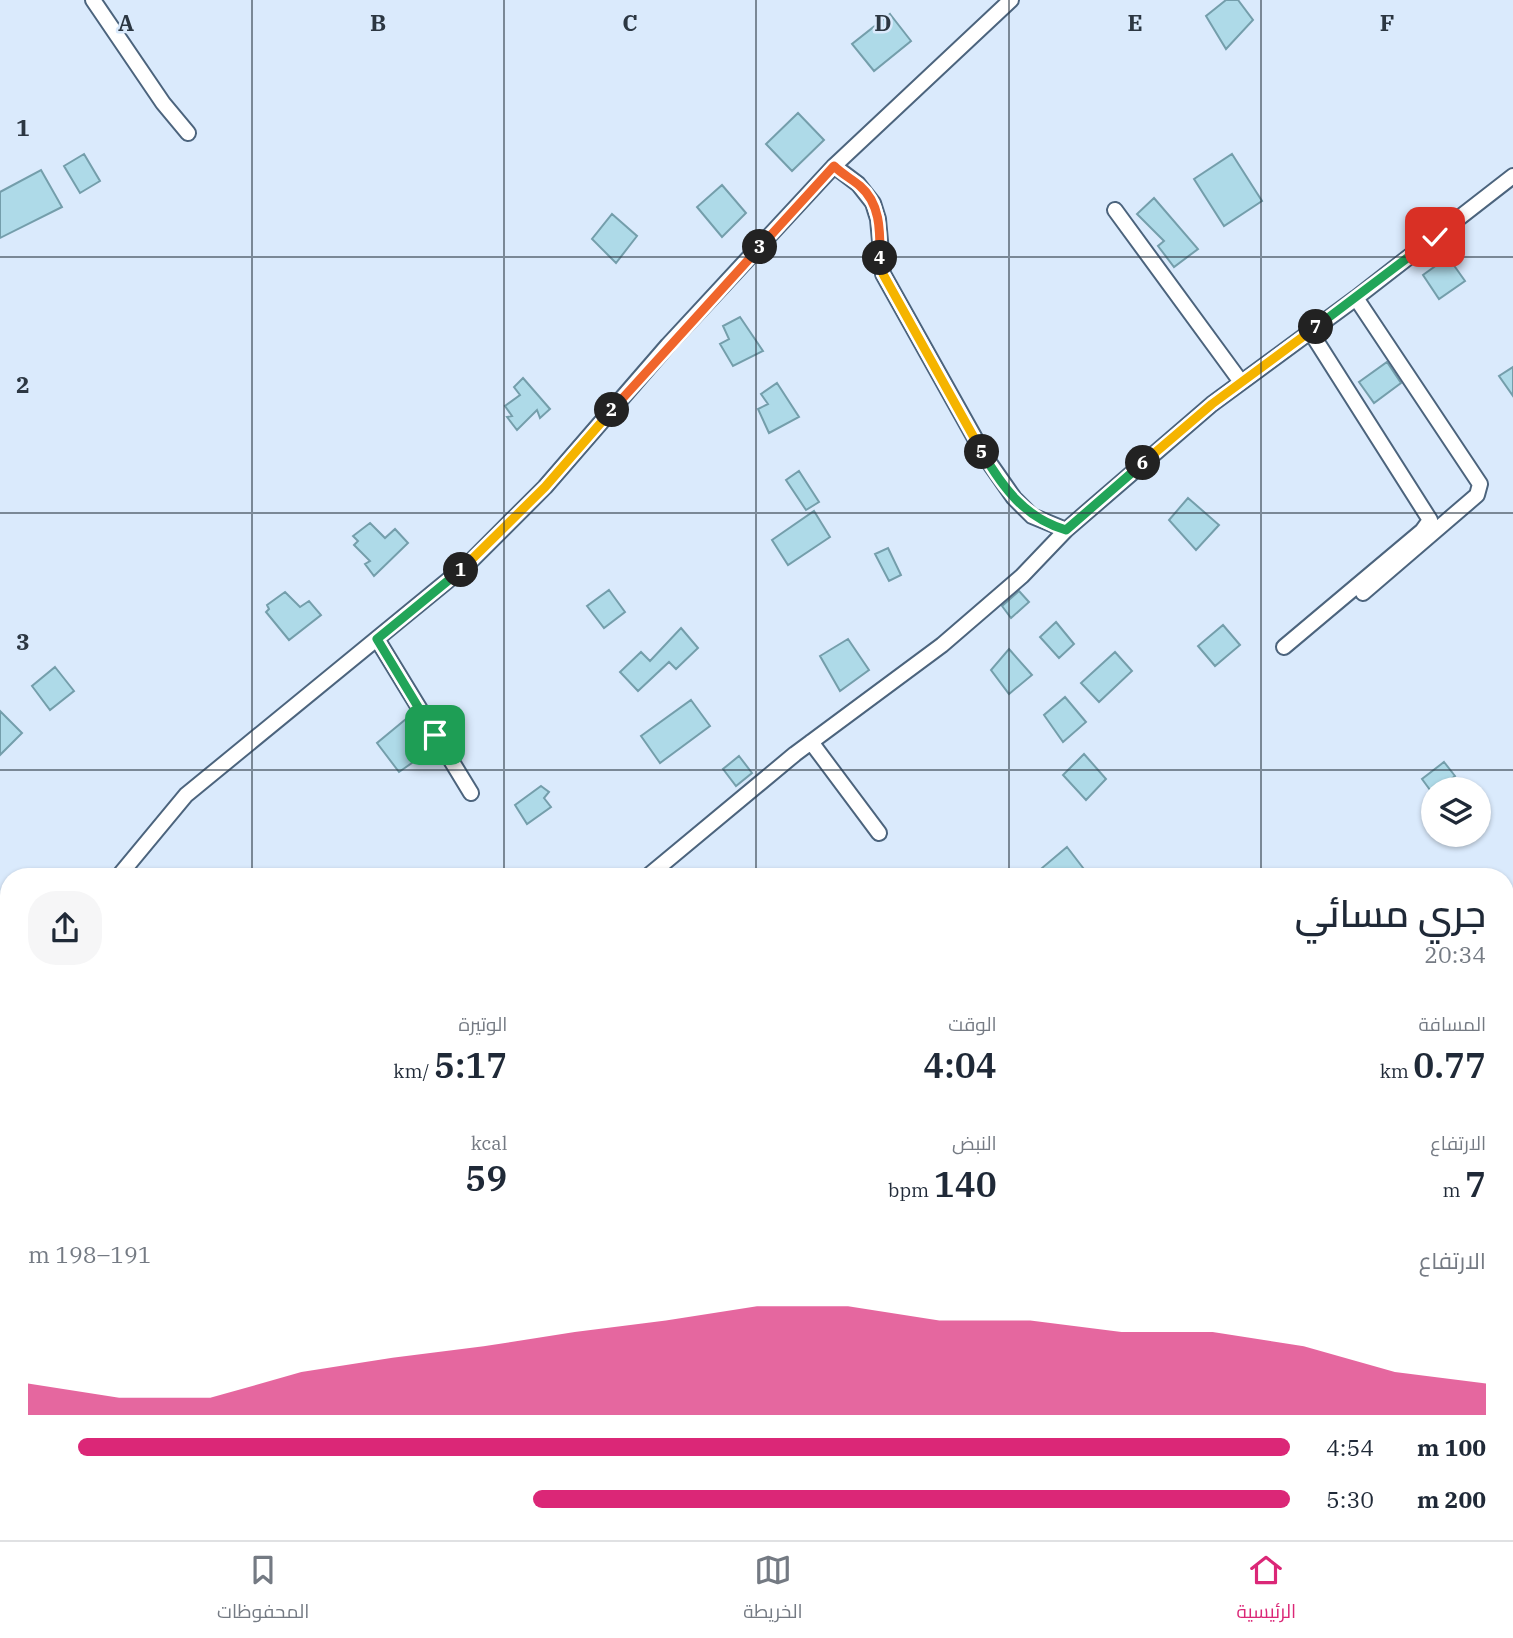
<!DOCTYPE html>
<html lang="ar">
<head>
<meta charset="utf-8">
<style>
	body { margin:0; font-family:"IBM Plex Serif",Cairo,serif; background:#f6f6f7; color:#1f2937; direction:rtl; height:100vh; display:flex; flex-direction:column; font-size:26px; white-space:nowrap }
	* { box-sizing:border-box; margin:0 }
	p { font-size:23px; color:#747a83 }
	.icon { flex:none; width:38px; height:38px; fill:none; stroke:currentColor; stroke-width:2; stroke-linecap:round; stroke-linejoin:round }
	.map { position:relative; flex:1; overflow:hidden; direction:ltr }
	.side { position:absolute; left:0px; top:868px; width:1514px; height:672px; display:flex; flex-direction:column; background:#fff; border-radius:28px 28px 0 0; box-shadow:0 2px 5px #0004; direction:rtl }
	.side>* { flex:none }
	.fabs { position:absolute; left:1421px; top:777px; display:grid; gap:14px }
	.fabs a { display:grid; place-items:center; width:70px; height:70px; border-radius:50%; background:#fff; box-shadow:0 2px 5px #0004; font-size:35px }
	.pin { position:absolute; display:grid; place-items:center; width:60px; height:60px; color:#fff; margin:-30px; border-radius:14px; box-shadow:0 4px 10px #0006 }
	.km { position:absolute; width:35px; height:35px; margin:-18px; border-radius:50%; background:#222; color:#fff; font-size:19px; line-height:35px; text-align:center }
	.round { display:grid; place-items:center; flex:none; width:74px; height:74px; border-radius:28px; background:#f6f6f7 }
	.headline { display:flex; align-items:center; justify-content:space-between; height:119px; padding:0 28px }
	h1 { font-size:38px; font-weight:600; line-height:52px }
	.stats { display:grid; grid-template-columns:repeat(3,1fr); gap:10px; height:119px; padding:7px 28px }
	.stats div { display:grid; align-content:center }
	.stats b { font-size:35px; font-weight:600 }
	.stats small { font-size:19px; font-weight:400 }
	.stats p { font-size:19px }
	.chart { height:196px; padding:14px 28px }
	.chart p { display:flex; justify-content:space-between }
	.chart svg { width:100%; height:126px; margin-top:7px; fill:#db2777; opacity:.7 }
	ul { padding:0 28px; list-style:none; font-size:23px }
	li { display:grid; grid-template-columns:112px 84px 1fr; align-items:center; height:52px }
	li i { height:18px; border-radius:9px; background:#db2777 }
	.dock { display:flex; justify-content:space-around; align-items:center; height:98px; border-top:2px solid #e0e1e3; background:#fff; font-size:19px; color:#747a83 }
	.dock a { display:grid; justify-items:center; gap:4px }
	.dock .active { color:#db2777 }
	.map>svg:first-child { display:block }
	.building { fill:#aedae8; stroke:#749eab; stroke-width:2 }
	.lines { fill:none; stroke-linecap:round; stroke-linejoin:round }
	.street-casing { stroke:#4c647d; stroke-width:18 }
	.street { stroke:#fff; stroke-width:14 }
	.split-1-casing { stroke:#fff; stroke-width:14 }
	.split-2-casing { stroke:#fff; stroke-width:14 }
	.split-3-casing { stroke:#fff; stroke-width:14 }
	.split-4-casing { stroke:#fff; stroke-width:14 }
	.split-5-casing { stroke:#fff; stroke-width:14 }
	.split-6-casing { stroke:#fff; stroke-width:14 }
	.split-7-casing { stroke:#fff; stroke-width:14 }
	.split-8-casing { stroke:#fff; stroke-width:14 }
	.split-1 { stroke:#22a559; stroke-width:9 }
	.split-2 { stroke:#f5b400; stroke-width:9 }
	.split-3 { stroke:#f0652b; stroke-width:9 }
	.split-4 { stroke:#f0652b; stroke-width:9 }
	.split-5 { stroke:#f5b400; stroke-width:9 }
	.split-6 { stroke:#22a559; stroke-width:9 }
	.split-7 { stroke:#f5b400; stroke-width:9 }
	.split-8 { stroke:#22a559; stroke-width:9 }
	.grid { fill:none; stroke:#2c3742; stroke-width:2; stroke-opacity:0.55 }
	.grid-label { font-size:23px; text-anchor:middle; font-weight:bold; fill:#2c3742; stroke:#daeafc; stroke-width:5; stroke-linejoin:round; paint-order:stroke }
</style>
</head>
<body>
<div class="map">
<svg width="1513" height="1540" viewBox="0 0 1513 1540">
	<rect width="100%" height="100%" fill="#daeafc"/>
	<path class="building" d="M1226 0H1238L1253 20 1226 49 1206 16Z
		M890 14 911 41 874 71 852 44Z
		M798 113 824 140 792 171 766 144Z
		M84 154 100 181 80 193 64 166Z
		M1232 154 1262 201 1224 226 1194 179Z
		M41 170 62 207 0 238V192Z
		M722 185 746 213 722 237 697 207Z
		M1154 198 1198 249 1174 267 1158 246 1164 241 1137 214Z
		M612 214 637 236 616 263 592 239Z
		M1448 257 1465 281 1439 299 1423 275Z
		M740 317 763 351 733 366 720 344 729 339 723 326Z
		M1387 362 1401 383 1374 403 1359 382Z
		M1513 367V396L1499 376Z
		M523 378 550 409 540 418 537 410 517 430 507 417 512 416 505 406 520 395 514 387Z
		M777 383 799 417 769 433 758 409 768 404 761 394Z
		M799 471 819 502 806 510 786 480Z
		M1188 498 1219 525 1196 550 1169 520Z
		M814 511 830 537 788 565 772 540Z
		M370 523 385 538 395 529 408 543 374 576 365 564 370 561 354 545 358 541 353 536Z
		M888 548 901 575 889 581 875 554Z
		M609 590 625 612 604 628 587 606Z
		M1019 591 1029 602 1011 618 1002 606Z
		M285 592 300 607 309 601 321 615 289 640 266 612 269 609 267 605Z
		M1056 622 1074 644 1059 658 1040 637Z
		M1223 625 1240 645 1215 666 1198 646Z
		M681 628 698 648 676 669 669 662 638 691 620 672 641 652 650 661Z
		M848 639 869 670 840 691 820 656Z
		M1009 649 1032 675 1009 694 991 670Z
		M1115 652 1132 671 1099 702 1081 683Z
		M55 667 74 691 50 710 32 686Z
		M1065 697 1086 722 1063 742 1044 715Z
		M691 700 710 726 660 763 641 736Z
		M0 711 22 733 0 755Z
		M412 714 432 749 399 772 377 743Z
		M1084 754 1106 779 1086 800 1063 775Z
		M739 756 752 773 736 786 723 769Z
		M1444 762 1455 776 1439 789H1433V794L1422 779Z
		M541 786 549 792 544 798 551 807 527 824 515 805Z
		M1067 847 1090 877H1050L1042 868Z"/>
	<g class="lines">
		<defs>
			<path id="street" d="M93 0 163 103 188 133
				M834 166 858 184 873 203 878 219 883 274 986 458 1014 498 1032 516 1066 530
				M1115 210 1241 382
				M1356 298 1480 484 1477 495 1363 593
				M377 639 471 793
				M1284 647 1422 531 1430 520 1310 331
				M811 742 879 833
				M118 877 186 795 468 564 545 487 668 345 834 166 1011 0
				M647 877 795 754 942 645 1022 576 1066 530 1212 404 1356 298 1513 176
				M0 916 9 926
				M1505 1011 1513 1005
				M0 1020 9 1011
				M0 1486 9 1478
				M970 1531 977 1540
				M693 1540 706 1531"/>
		</defs>
		<use href="#street" class="street-casing"/>
		<use href="#street" class="street"/>
	</g>
	<g class="lines">
		<defs>
			<path id="split-1" d="M435 735 377 639 461 570"/>
			<path id="split-2" d="M461 570 545 487 612 410"/>
			<path id="split-3" d="M612 410 760 247"/>
			<path id="split-4" d="M760 247 834 166C842 174 852 179 860 186 881 204 880 232 880 258"/>
			<path id="split-5" d="M880 258 883 274 982 452"/>
			<path id="split-6" d="M982 452C1003 488 1025 518 1066 530L1143 463"/>
			<path id="split-7" d="M1143 463 1212 404 1316 327"/>
			<path id="split-8" d="M1316 327 1435 237"/>
		</defs>
		<use href="#split-1" class="split-1-casing"/>
		<use href="#split-2" class="split-2-casing"/>
		<use href="#split-3" class="split-3-casing"/>
		<use href="#split-4" class="split-4-casing"/>
		<use href="#split-5" class="split-5-casing"/>
		<use href="#split-6" class="split-6-casing"/>
		<use href="#split-7" class="split-7-casing"/>
		<use href="#split-8" class="split-8-casing"/>
		<use href="#split-1" class="split-1"/>
		<use href="#split-2" class="split-2"/>
		<use href="#split-3" class="split-3"/>
		<use href="#split-4" class="split-4"/>
		<use href="#split-5" class="split-5"/>
		<use href="#split-6" class="split-6"/>
		<use href="#split-7" class="split-7"/>
		<use href="#split-8" class="split-8"/>
	</g>
	<path class="grid" d="M252 0V877M504 0V877M756 0V877M1009 0V877M1261 0V877M0 257H1513M0 513H1513M0 770H1513M0 1027H9M1505 1027H1513M0 1283H9M1505 1283H1513M252 1531V1540M504 1531V1540M756 1531V1540M1009 1531V1540M1261 1531V1540"/>
	<g class="grid-label">
		<text x="126" y="31">A</text>
		<text x="378" y="31">B</text>
		<text x="630" y="31">C</text>
		<text x="883" y="31">D</text>
		<text x="1135" y="31">E</text>
		<text x="1387" y="31">F</text>
		<text x="23" y="136">1</text>
		<text x="23" y="393">2</text>
		<text x="23" y="650">3</text>
	</g>
</svg>
<div class="fabs">
<a><svg class="icon" aria-label="layers" viewBox="0 0 24 24"><path d="M12 4l9 5-9 5-9-5zM3 14l9 5 9-5"/></svg></a>
</div>
<div class="pin" style="left:435px;top:735px;background:#1e9e55"><svg class="icon" aria-label="arrive" viewBox="0 0 24 24"><path d="M6 21V4h12l-3 4 3 4H6"/></svg></div>
<div class="pin" style="left:1435px;top:237px;background:#d93025"><svg class="icon" aria-label="check" viewBox="0 0 24 24"><path d="M5 12l5 5 9-10"/></svg></div>
<b class="km" style="left:461px;top:570px">1</b>
<b class="km" style="left:612px;top:410px">2</b>
<b class="km" style="left:760px;top:247px">3</b>
<b class="km" style="left:880px;top:258px">4</b>
<b class="km" style="left:982px;top:452px">5</b>
<b class="km" style="left:1143px;top:463px">6</b>
<b class="km" style="left:1316px;top:327px">7</b>
<section class="side">
<div class="headline"><div><h1>جري مسائي</h1><p>20:34</p></div><a class="round"><svg class="icon" aria-label="share" viewBox="0 0 24 24"><path d="M12 15V3M7 8l5-5 5 5M5 13v7h14v-7"/></svg></a></div>
<div class="stats">
<div><p>المسافة</p><b>0.77<small> km</small></b></div>
<div><p>الوقت</p><b>4:04</b></div>
<div><p>الوتيرة</p><b>5:17<small> /km</small></b></div>
</div>
<div class="stats">
<div><p>الارتفاع</p><b>7<small> m</small></b></div>
<div><p>النبض</p><b>140<small> bpm</small></b></div>
<div><p>kcal</p><b>59</b></div>
</div>
<div class="chart"><p><span>الارتفاع</span>191–198 m</p>
<svg viewBox="0 0 160 44" preserveAspectRatio="none"><path d="M0 44V33L10 38L20 38L30 29L40 24L50 20L60 15L70 11L80 6L90 6L100 11L110 11L120 15L130 15L140 20L150 29L160 33V44z"/></svg>
</div>
<ul>
<li><b>100 m</b>4:54<i style="width:96%"></i></li>
<li><b>200 m</b>5:30<i style="width:60%"></i></li>
</ul>
</section>
</div>
<nav class="dock">
<a class="active"><svg class="icon" aria-label="home" viewBox="0 0 24 24"><path d="M3 11l9-7 9 7M6 9v11h12V9"/></svg>الرئيسية</a>
<a><svg class="icon" aria-label="map" viewBox="0 0 24 24"><path d="M3 6l6-2 6 2 6-2v14l-6 2-6-2-6 2zM9 4v14M15 6v14"/></svg>الخريطة</a>
<a><svg class="icon" aria-label="saved" viewBox="0 0 24 24"><path d="M7 4h10v16l-5-4-5 4z"/></svg>المحفوظات</a>
</nav>
</body>
</html>
